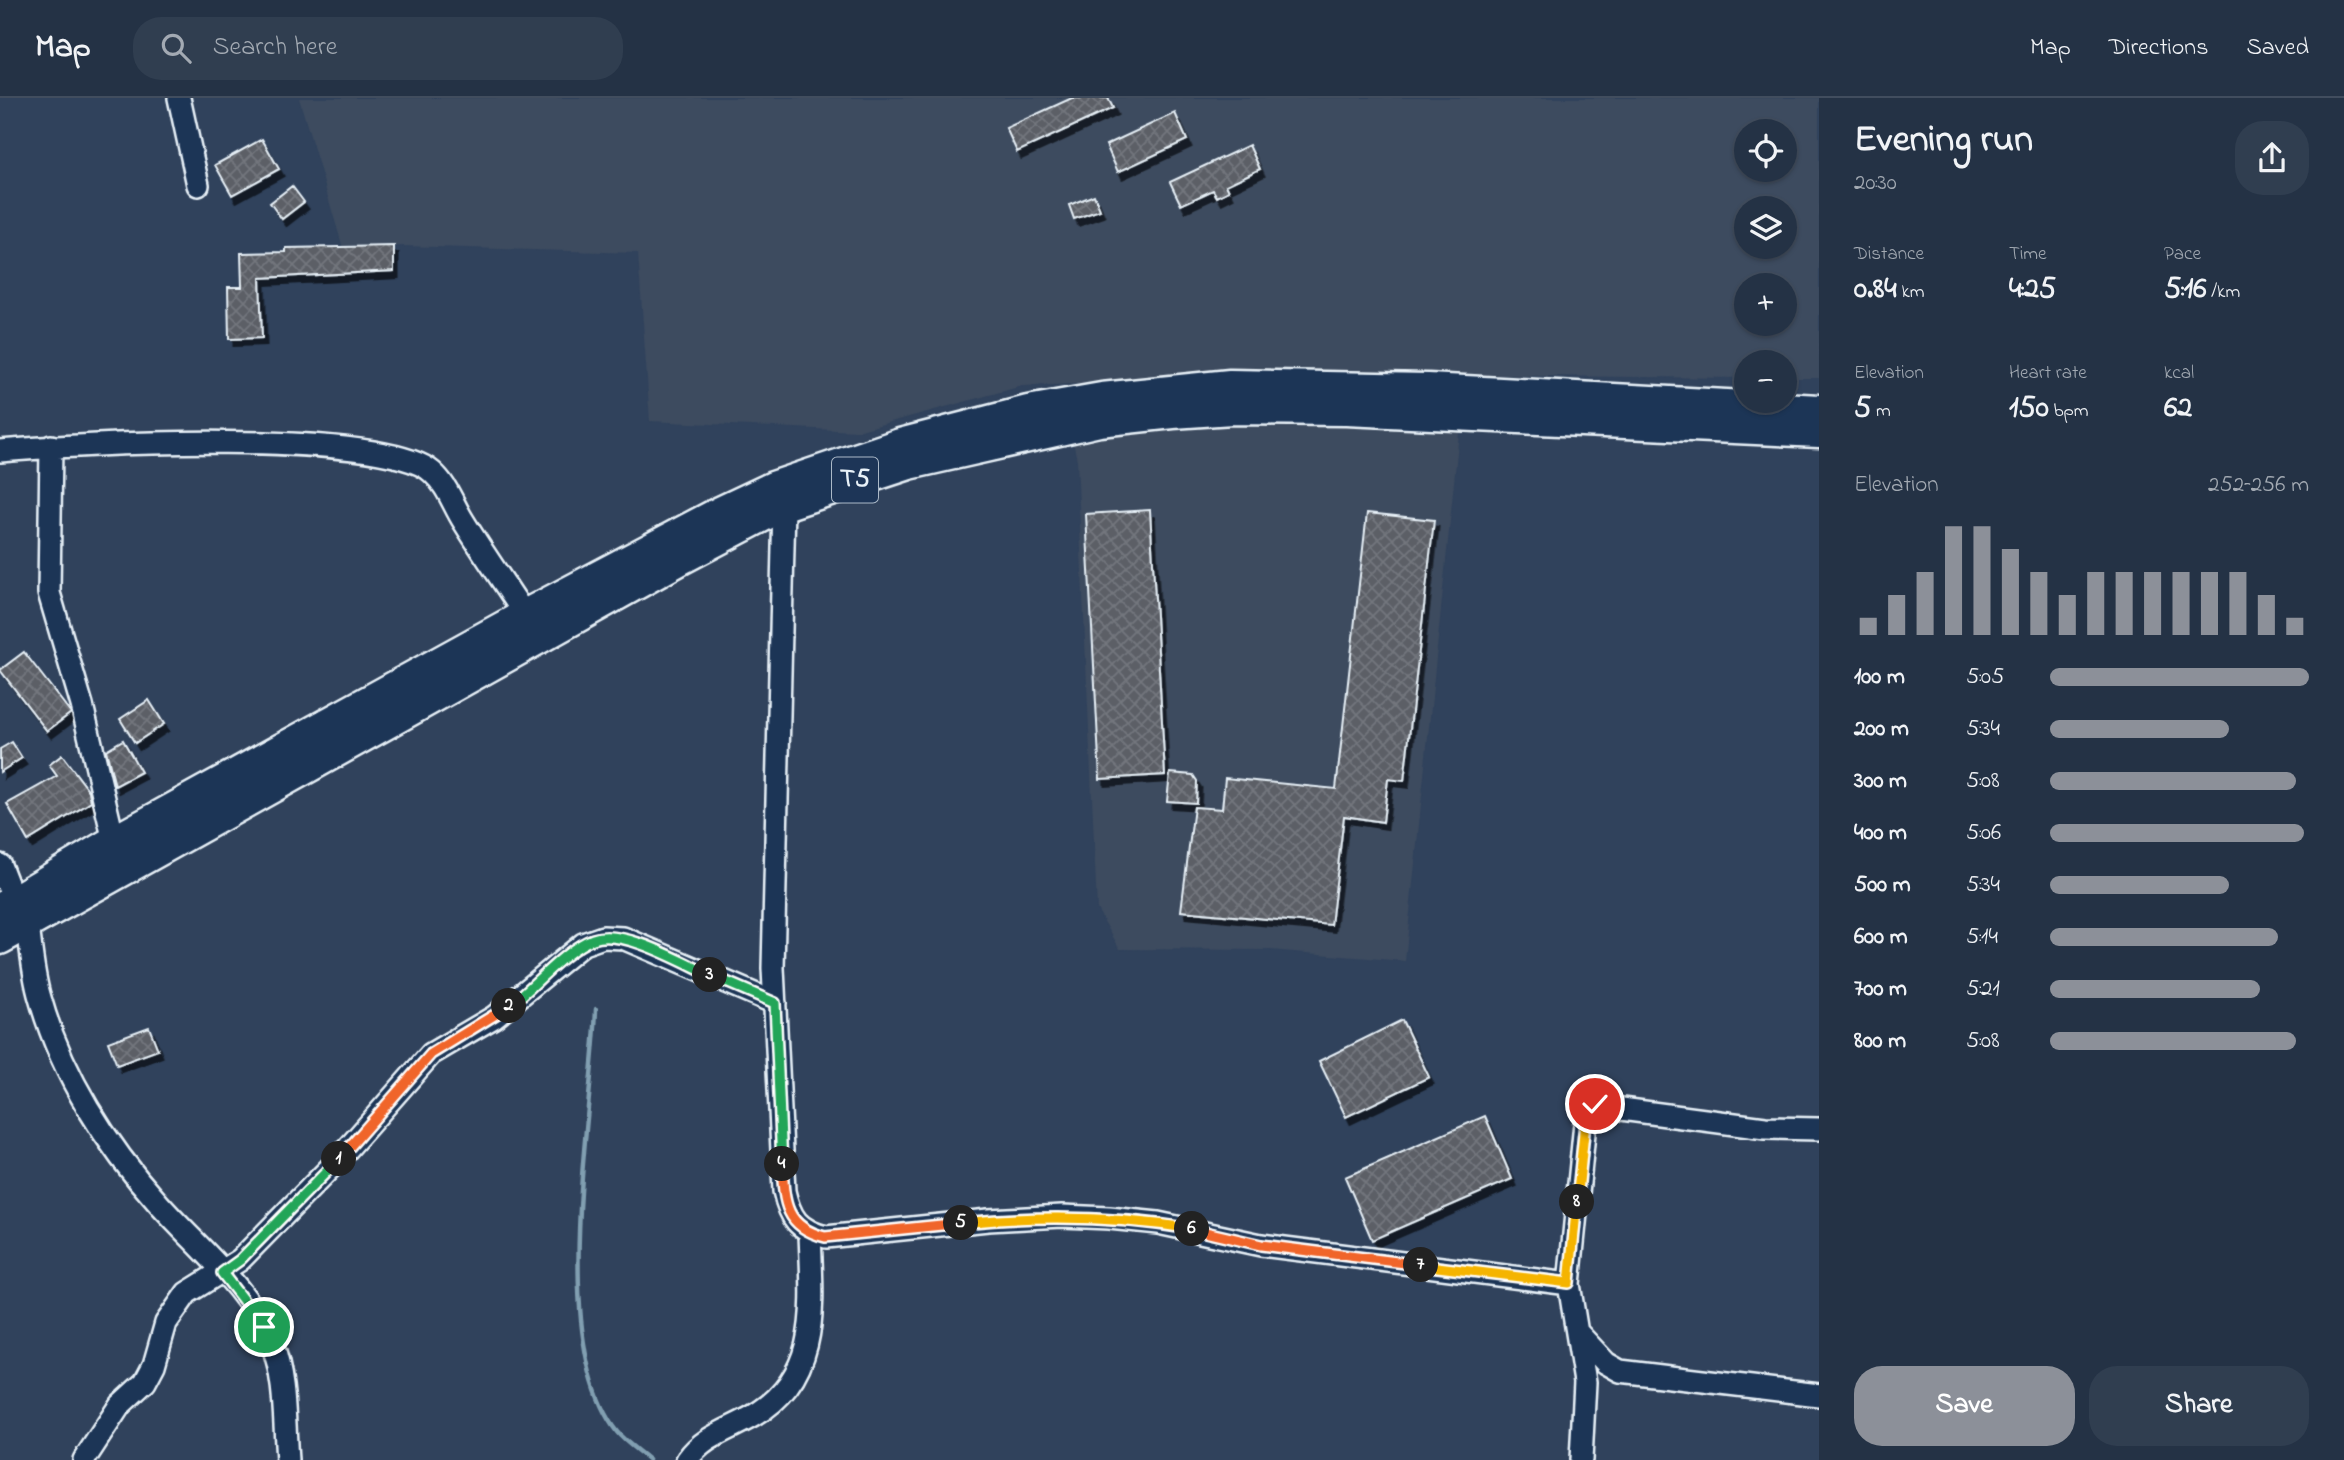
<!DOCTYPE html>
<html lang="en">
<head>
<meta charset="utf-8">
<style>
	body { margin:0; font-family:"Indie Flower",sans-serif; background:#303e50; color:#f1f3f6; height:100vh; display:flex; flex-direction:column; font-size:26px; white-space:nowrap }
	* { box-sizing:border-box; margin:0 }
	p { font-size:23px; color:#a3aab3 }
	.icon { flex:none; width:38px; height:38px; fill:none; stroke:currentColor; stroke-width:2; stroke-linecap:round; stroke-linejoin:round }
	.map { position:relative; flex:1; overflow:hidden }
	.details { display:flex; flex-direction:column; background:#243245; width:525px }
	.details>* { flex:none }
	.tools { position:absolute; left:1734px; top:21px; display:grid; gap:14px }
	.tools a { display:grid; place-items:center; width:63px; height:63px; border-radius:50%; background:#243245; box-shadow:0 2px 5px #0004,0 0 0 2px #414d5e; font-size:35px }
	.pin { position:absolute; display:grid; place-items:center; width:60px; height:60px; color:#fff; margin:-30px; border:4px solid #fff; border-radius:50%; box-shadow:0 2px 7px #0007 }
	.km { position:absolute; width:35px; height:35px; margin:-18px; border-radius:50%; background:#222; color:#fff; font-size:19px; line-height:35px; text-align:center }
	.round { display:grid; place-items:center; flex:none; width:74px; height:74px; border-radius:28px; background:#303e50 }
	.headline { display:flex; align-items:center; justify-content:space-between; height:119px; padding:0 35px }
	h1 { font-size:38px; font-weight:700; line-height:52px }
	.metrics { display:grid; grid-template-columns:repeat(3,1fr); gap:10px; height:119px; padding:7px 35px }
	.metrics div { display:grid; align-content:center }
	.metrics b { font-size:30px; font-weight:700 }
	.metrics small { font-size:19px; font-weight:400 }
	.metrics p { font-size:19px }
	.chart { height:196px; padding:14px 35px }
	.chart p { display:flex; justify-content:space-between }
	.chart svg { width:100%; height:126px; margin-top:7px; stroke:#8c9099; stroke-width:6 }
	.action { display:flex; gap:14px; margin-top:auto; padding:14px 35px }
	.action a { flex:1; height:80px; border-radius:28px; background:#8c9099; color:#fff; font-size:28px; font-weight:700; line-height:80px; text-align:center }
	.action a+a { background:#303e50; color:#f1f3f6 }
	ul { padding:0 35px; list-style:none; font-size:23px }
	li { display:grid; grid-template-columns:112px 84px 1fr; align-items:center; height:52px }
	li i { height:18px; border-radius:9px; background:#8c9099 }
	header { display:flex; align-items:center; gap:42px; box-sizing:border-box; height:98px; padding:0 35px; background:#243245; border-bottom:2px solid #414d5e }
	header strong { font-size:33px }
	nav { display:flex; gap:38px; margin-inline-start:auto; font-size:24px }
	.search { width:490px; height:63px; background:#303e50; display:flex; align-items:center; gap:18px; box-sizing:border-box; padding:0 24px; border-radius:28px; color:#a3aab3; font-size:26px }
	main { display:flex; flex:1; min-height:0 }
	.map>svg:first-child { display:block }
	.built { fill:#3d4b5f; fill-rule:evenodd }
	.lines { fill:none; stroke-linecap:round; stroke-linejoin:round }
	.stream { stroke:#819fb1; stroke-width:4.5 }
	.building { fill:url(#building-cross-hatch); stroke:#e8f1f8; stroke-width:2; filter:url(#shadow) }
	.minor-casing { stroke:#e8f1f8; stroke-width:26 }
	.highway-casing { stroke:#e8f1f8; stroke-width:35 }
	.minor { stroke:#1d3557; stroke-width:21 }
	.highway { stroke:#1d3557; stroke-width:30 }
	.split-1-casing { stroke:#fff; stroke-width:14 }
	.split-2-casing { stroke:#fff; stroke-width:14 }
	.split-3-casing { stroke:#fff; stroke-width:14 }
	.split-4-casing { stroke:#fff; stroke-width:14 }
	.split-5-casing { stroke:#fff; stroke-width:14 }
	.split-6-casing { stroke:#fff; stroke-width:14 }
	.split-7-casing { stroke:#fff; stroke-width:14 }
	.split-8-casing { stroke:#fff; stroke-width:14 }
	.split-9-casing { stroke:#fff; stroke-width:14 }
	.split-1 { stroke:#22a559; stroke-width:9 }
	.split-2 { stroke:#f0652b; stroke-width:9 }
	.split-3 { stroke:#22a559; stroke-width:9 }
	.split-4 { stroke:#22a559; stroke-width:9 }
	.split-5 { stroke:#f0652b; stroke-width:9 }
	.split-6 { stroke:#f5b400; stroke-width:9 }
	.split-7 { stroke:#f0652b; stroke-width:9 }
	.split-8 { stroke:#f5b400; stroke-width:9 }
	.split-9 { stroke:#f5b400; stroke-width:9 }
	.labels { text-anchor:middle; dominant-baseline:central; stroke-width:5; stroke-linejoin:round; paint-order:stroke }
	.shield { fill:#1d3557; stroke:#abb9c8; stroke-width:2 }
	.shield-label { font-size:26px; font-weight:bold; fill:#e8f1f8 }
</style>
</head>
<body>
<header>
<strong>Map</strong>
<div class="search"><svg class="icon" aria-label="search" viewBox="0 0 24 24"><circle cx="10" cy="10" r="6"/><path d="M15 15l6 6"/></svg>Search here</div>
<nav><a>Map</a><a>Directions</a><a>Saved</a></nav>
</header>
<main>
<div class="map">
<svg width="1819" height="1362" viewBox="0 0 1819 1362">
	<defs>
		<pattern id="building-cross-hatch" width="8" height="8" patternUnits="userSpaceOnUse" patternTransform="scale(1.75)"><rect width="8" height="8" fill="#5b5f66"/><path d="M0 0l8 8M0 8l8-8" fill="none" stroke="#73767d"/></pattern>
		<filter id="shadow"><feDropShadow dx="4.5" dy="7" stdDeviation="0" flood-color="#0009"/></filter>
	</defs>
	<rect width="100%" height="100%" fill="#30425c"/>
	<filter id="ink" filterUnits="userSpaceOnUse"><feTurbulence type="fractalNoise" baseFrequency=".0143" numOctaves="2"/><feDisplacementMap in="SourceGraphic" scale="14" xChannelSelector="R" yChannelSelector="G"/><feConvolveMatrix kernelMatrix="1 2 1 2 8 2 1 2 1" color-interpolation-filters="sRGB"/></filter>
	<g filter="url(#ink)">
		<path class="built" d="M299 0H1819V280H1785V264H1746V280L1357 276 1022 288 857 333 650 323 638 155 403 148 343 150ZM1746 33H1785V72H1746ZM1746 110H1785V149H1746ZM1746 187H1785V226H1746Z
			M1264 318 1460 325 1405 863 1270 852 1120 851 1097 811 1077 362 1070 330Z"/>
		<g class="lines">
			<path class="stream" d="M596 911C592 1019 548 1247 617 1334 626 1345 639 1353 649 1362"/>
		</g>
		<path class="building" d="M1072 0H1108L1113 10 1017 54 1006 30Z
			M1175 15 1187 42 1118 74 1106 47Z
			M262 41 279 71 232 97 215 67Z
			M1249 47 1260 71 1226 87 1229 93 1217 99 1213 92 1181 107 1170 84Z
			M292 88 304 104 282 121 270 105Z
			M1094 97 1100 112 1074 121 1069 107Z
			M394 148V173L260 180 262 240 229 241 228 189H242L241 155 286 154V150Z
			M1150 412 1165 677 1100 681 1086 416Z
			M1367 415 1434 422 1404 683 1388 681 1383 724 1344 718 1331 827 1181 813 1194 709 1222 711 1225 680 1336 691Z
			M24 554 71 615 47 633 0 572Z
			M149 602 164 626 135 645 120 621Z
			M123 642 141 674 115 688 106 652Z
			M12 644 22 660 0 674V651Z
			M62 657 89 693 91 704 28 743 7 706 57 678 49 667Z
			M1170 675 1193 677 1197 683 1196 705 1167 703Z
			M1402 922 1429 979 1346 1019 1319 963Z
			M149 929 158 952 117 967 108 944Z
			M1485 1018 1512 1081 1372 1142 1345 1079Z"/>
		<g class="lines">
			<defs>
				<path id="minor" d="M179 0 198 87
					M51 348 49 495 82 607 114 743
					M0 353C75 346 382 330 432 374 448 388 453 407 464 424 483 455 505 486 525 517
					M784 407 773 870 784 1093C790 1120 798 1132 826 1139L988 1122 1062 1118 1109 1120 1158 1125 1261 1147 1569 1186 1586 1015 1591 1007 1765 1030 1819 1031
					M0 767 14 803
					M28 827C31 851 33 877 40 900 61 976 107 1048 159 1106 197 1149 251 1192 272 1246 286 1281 284 1325 287 1362
					M1569 1186 1585 1284 1581 1362
					M1579 1236 1606 1265 1620 1273 1819 1297
					M84 1362 120 1307 145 1284 154 1267 166 1225 187 1195 240 1162 335 1065 431 956 494 919 583 846 603 839 623 840 775 905
					M687 1362C704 1338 729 1332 753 1318 823 1278 812 1203 810 1135"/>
				<path id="highway" d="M0 811 114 743 525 517 722 413 773 389 900 346 1028 313 1102 300 1230 287 1428 291 1819 312
					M0 841 683 460 784 407 909 366 1099 323 1173 315 1232 311 1346 312 1819 334"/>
			</defs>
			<use href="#minor" class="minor-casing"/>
			<use href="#highway" class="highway-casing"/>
			<use href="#minor" class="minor"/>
			<use href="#highway" class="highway"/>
		</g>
	</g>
	<g class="lines" filter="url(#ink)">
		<defs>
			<path id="split-1" d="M264 1229 222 1175 240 1162 339 1061"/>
			<path id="split-2" d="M339 1061 431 956 509 908"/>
			<path id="split-3" d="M509 908C534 889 565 851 593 841 623 830 682 864 710 877"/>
			<path id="split-4" d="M710 877 775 905 782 1066"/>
			<path id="split-5" d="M782 1066C784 1103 784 1129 825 1139L961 1125"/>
			<path id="split-6" d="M961 1125C1039 1117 1115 1118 1192 1131"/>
			<path id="split-7" d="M1192 1131 1261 1147 1421 1167"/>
			<path id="split-8" d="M1421 1167 1569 1185 1577 1104"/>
			<path id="split-9" d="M1577 1104 1586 1015 1595 1006"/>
		</defs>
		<use href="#split-1" class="split-1-casing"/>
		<use href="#split-2" class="split-2-casing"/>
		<use href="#split-3" class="split-3-casing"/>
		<use href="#split-4" class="split-4-casing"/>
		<use href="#split-5" class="split-5-casing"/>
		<use href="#split-6" class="split-6-casing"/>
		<use href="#split-7" class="split-7-casing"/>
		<use href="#split-8" class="split-8-casing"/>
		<use href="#split-9" class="split-9-casing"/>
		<use href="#split-1" class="split-1"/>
		<use href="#split-2" class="split-2"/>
		<use href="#split-3" class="split-3"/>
		<use href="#split-4" class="split-4"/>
		<use href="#split-5" class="split-5"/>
		<use href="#split-6" class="split-6"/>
		<use href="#split-7" class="split-7"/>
		<use href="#split-8" class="split-8"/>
		<use href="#split-9" class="split-9"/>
	</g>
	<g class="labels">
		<rect class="shield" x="832" y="359.5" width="46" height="45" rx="5"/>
		<g class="shield-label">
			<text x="855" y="382">T5</text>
		</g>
	</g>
</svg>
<div class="tools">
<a><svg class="icon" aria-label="locate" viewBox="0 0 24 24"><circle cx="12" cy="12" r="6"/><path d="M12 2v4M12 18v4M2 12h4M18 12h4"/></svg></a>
<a><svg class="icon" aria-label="layers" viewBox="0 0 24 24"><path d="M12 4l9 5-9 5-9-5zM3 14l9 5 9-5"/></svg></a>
<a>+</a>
<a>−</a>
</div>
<div class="pin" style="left:264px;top:1229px;background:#1e9e55"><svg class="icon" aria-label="arrive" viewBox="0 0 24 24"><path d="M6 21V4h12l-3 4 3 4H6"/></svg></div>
<div class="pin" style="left:1595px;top:1006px;background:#d93025"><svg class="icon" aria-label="check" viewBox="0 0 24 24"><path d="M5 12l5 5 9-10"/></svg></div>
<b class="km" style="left:339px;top:1061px">1</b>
<b class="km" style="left:509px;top:908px">2</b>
<b class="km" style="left:710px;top:877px">3</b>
<b class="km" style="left:782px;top:1066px">4</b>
<b class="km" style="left:961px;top:1125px">5</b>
<b class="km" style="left:1192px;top:1131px">6</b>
<b class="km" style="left:1421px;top:1167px">7</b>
<b class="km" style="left:1577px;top:1104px">8</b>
</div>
<section class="details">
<div class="headline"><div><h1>Evening run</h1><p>20:30</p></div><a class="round"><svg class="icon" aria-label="share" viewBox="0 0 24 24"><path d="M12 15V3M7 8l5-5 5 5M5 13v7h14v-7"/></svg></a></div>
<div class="metrics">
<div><p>Distance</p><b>0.84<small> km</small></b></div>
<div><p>Time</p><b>4:25</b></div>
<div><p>Pace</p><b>5:16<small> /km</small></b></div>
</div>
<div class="metrics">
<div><p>Elevation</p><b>5<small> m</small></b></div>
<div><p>Heart rate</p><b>150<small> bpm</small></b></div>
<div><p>kcal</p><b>62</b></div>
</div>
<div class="chart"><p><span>Elevation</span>252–256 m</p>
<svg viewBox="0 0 160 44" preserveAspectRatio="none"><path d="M5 44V38M15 44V30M25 44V22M35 44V6M45 44V6M55 44V14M65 44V22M75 44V30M85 44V22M95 44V22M105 44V22M115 44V22M125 44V22M135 44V22M145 44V30M155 44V38"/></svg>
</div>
<ul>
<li><b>100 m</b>5:05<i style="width:100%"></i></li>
<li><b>200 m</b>5:34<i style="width:69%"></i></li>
<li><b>300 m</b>5:08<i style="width:95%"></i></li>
<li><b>400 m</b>5:06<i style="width:98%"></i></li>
<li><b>500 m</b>5:34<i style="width:69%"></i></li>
<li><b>600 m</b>5:14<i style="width:88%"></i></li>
<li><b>700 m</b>5:21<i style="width:81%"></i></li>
<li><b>800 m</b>5:08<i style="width:95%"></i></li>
</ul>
<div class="action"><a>Save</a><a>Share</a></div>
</section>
</main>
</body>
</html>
